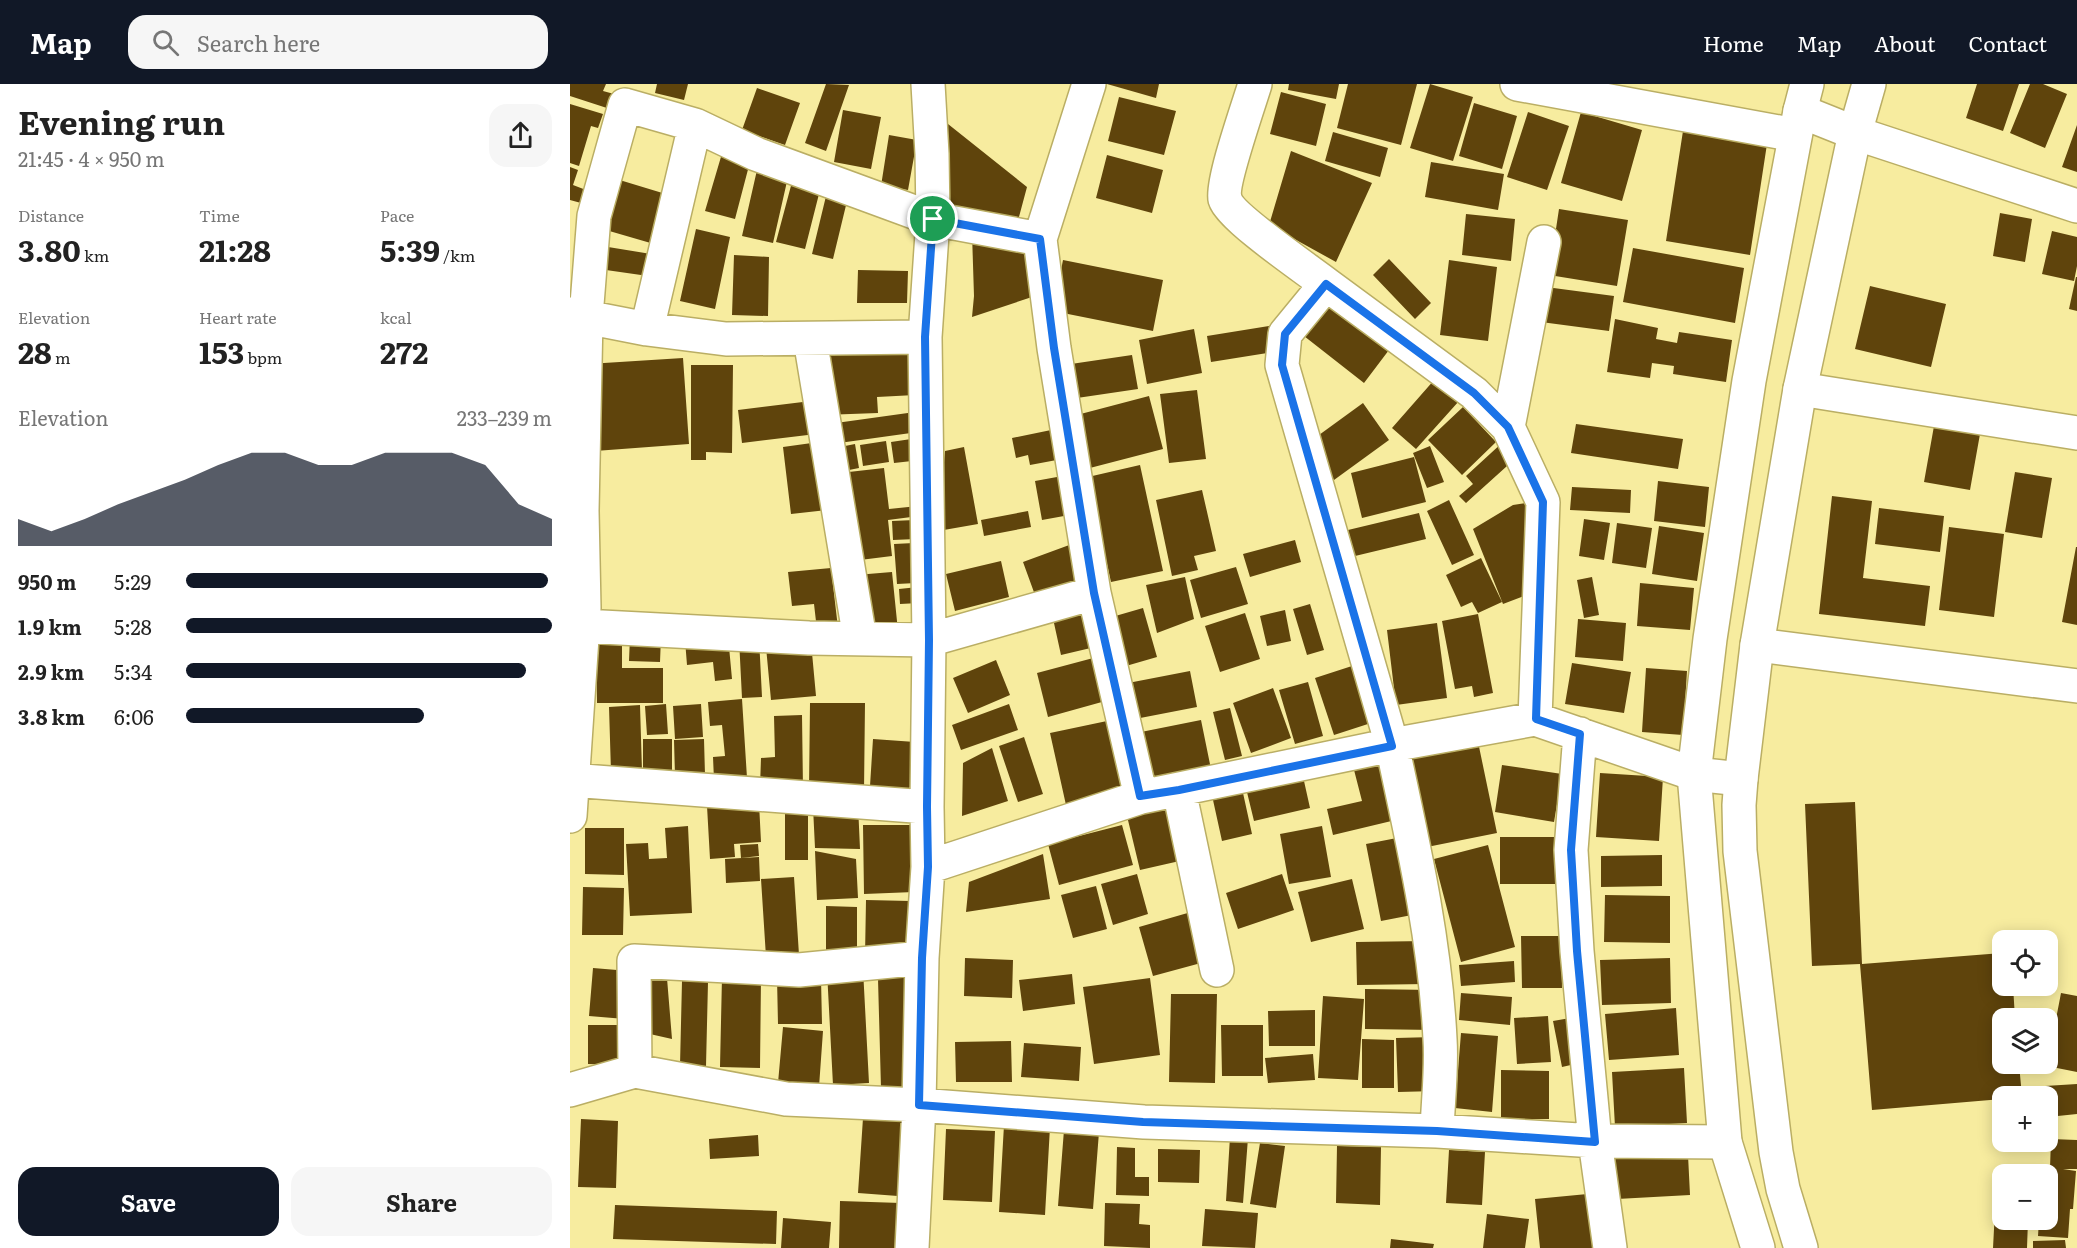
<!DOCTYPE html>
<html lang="en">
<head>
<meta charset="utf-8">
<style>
	body { margin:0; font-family:Literata,serif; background:#f6f6f6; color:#222; height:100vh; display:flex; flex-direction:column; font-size:22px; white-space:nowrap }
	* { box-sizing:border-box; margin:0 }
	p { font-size:20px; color:#767676 }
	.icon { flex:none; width:33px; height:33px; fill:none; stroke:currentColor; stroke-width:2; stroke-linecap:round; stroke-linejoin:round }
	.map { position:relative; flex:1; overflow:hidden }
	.side { display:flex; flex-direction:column; background:#fff; width:570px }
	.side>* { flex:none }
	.tools { position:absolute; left:1422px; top:846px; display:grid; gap:12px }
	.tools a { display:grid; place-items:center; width:66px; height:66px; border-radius:12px; background:#fff; box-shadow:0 3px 15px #0003; font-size:30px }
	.pin { position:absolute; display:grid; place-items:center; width:51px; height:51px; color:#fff; margin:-26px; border:3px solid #fff; border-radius:50%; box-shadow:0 2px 6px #0007 }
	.round { display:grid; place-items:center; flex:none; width:63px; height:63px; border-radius:18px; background:#f6f6f6 }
	.headline { display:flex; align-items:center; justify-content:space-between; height:102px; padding:0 18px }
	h1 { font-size:33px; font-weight:700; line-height:45px }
	.metrics { display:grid; grid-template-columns:repeat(3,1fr); gap:9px; height:102px; padding:6px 18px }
	.metrics div { display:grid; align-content:center }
	.metrics b { font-size:30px; font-weight:700 }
	.metrics small { font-size:16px; font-weight:400 }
	.metrics p { font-size:16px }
	.chart { height:168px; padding:12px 18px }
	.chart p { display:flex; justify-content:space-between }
	.chart svg { width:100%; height:108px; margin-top:6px; fill:#111827; opacity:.7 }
	.action { display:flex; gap:12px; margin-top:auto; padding:12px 18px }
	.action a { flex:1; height:69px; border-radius:18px; background:#111827; color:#fff; font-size:24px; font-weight:700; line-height:69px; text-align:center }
	.action a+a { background:#f6f6f6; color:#222 }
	ul { padding:0 18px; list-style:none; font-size:20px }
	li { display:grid; grid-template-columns:96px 72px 1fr; align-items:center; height:45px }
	li i { height:15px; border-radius:8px; background:#111827 }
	header { display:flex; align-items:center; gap:36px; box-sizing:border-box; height:84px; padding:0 30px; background:#111827; color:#fff }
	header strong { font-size:28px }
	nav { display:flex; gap:33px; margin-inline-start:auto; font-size:21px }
	.search { width:420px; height:54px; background:#f6f6f6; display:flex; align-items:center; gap:15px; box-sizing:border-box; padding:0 21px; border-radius:18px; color:#767676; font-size:22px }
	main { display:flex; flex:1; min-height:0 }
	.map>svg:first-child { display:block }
	.building { fill:#5f440c }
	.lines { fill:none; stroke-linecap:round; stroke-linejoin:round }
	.minor-casing { stroke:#baae64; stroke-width:36 }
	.highway-casing { stroke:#baae64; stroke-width:36 }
	.minor { stroke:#fff; stroke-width:33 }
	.highway { stroke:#fff; stroke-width:33 }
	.route-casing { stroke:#fff; stroke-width:12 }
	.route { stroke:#1a73e8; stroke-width:8 }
</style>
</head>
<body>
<header>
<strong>Map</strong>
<div class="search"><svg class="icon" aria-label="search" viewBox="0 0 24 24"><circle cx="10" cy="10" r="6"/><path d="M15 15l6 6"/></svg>Search here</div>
<nav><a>Home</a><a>Map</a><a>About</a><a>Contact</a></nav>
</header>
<main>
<section class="side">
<div class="headline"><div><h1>Evening run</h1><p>21:45 · 4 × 950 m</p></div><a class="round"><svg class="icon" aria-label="share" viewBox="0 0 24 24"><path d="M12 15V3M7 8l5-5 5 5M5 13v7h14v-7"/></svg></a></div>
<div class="metrics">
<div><p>Distance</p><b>3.80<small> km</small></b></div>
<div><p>Time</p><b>21:28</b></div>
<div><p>Pace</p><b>5:39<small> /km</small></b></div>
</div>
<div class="metrics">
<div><p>Elevation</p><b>28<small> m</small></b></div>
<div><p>Heart rate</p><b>153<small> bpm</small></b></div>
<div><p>kcal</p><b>272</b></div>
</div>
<div class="chart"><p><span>Elevation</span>233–239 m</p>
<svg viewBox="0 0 160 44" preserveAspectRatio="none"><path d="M0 44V33L10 38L20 33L30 27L40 22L50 17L60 11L70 6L80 6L90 11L100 11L110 6L120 6L130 6L140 11L150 27L160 33V44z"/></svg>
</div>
<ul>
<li><b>950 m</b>5:29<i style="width:99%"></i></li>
<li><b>1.9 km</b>5:28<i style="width:100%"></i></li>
<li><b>2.9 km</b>5:34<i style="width:93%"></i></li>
<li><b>3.8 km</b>6:06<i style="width:65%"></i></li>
</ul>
<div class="action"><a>Save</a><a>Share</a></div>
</section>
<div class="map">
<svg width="1507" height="1164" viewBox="0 0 1507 1164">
	<rect width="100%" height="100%" fill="#f7ec9f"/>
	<path class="building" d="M0 0H36L33 7 44 10 40 25 0 12Z
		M87 0H118L114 16 85 9Z
		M256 0 279 1 256 67 235 59Z
		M537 0H589L586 14Z
		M719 0H769L766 15 718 6Z
		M778 0H847L831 61 767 44Z
		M860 0 903 13 883 77 840 64Z
		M1407 0H1449L1433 47 1396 34Z
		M1460 0H1473L1497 10 1475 64 1440 49Z
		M187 4 230 19 215 61 172 46Z
		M711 8 756 20 746 62 700 50Z
		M549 13 606 27 594 71 538 57Z
		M904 19 947 32 932 85 889 72Z
		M0 20 33 30 28 44 21 42 9 82 0 79Z
		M273 26 311 33 301 85 264 78Z
		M958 28 999 42 977 106 937 93Z
		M1011 28 1072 46 1052 117 991 99Z
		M378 40 457 103 446 144 377 122Z
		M1507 41V88L1492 83Z
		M1113 47 1197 60 1180 171 1096 157Z
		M763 48 818 64 810 93 755 77Z
		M319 51 347 56 338 106 311 102Z
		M153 66 181 74 165 135 135 127Z
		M721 67 802 99 766 178 699 141Z
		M537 71 593 86 582 129 526 114Z
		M861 78 934 90 928 126 855 113Z
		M0 83 8 86 3 101 16 106 11 119 0 116Z
		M187 86 218 93 203 159 172 152Z
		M43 94 99 111 84 160 29 144Z
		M222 98 250 106 235 165 206 158Z
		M257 108 278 113 263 175 242 170Z
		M989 125 1058 136 1047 202 979 191Z
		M1430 129 1462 135 1455 178 1423 172Z
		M896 130 945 135 941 177 892 171Z
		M126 145 160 153 145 225 110 217Z
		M1482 147 1507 153V182L1504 197 1472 190Z
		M402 149 465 162V212L402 233 404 212Z
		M32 162 81 170 78 192 29 185Z
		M1063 164 1174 184 1165 239 1053 218Z
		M164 171 199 173 198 232 162 231Z
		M819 175 861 219 845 235 803 191Z
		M493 176 593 196 583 247 483 227Z
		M879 176 927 183 918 257 870 251Z
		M288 186 338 187 337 219H287Z
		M1506 193H1507V227L1499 225Z
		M1300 202 1376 220 1361 283 1285 265Z
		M976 203 1044 212 1039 247 971 238Z
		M762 216 822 262 794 299 734 252Z
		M1045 235 1088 244 1086 255 1107 259 1109 248 1162 256 1156 298 1103 290 1104 282 1082 279 1080 294 1037 288Z
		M705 241 709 267 641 278 637 252Z
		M624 245 632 289 577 300 569 256Z
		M342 257 345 311 307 313 308 329 253 331 249 261Z
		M562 271 568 305 507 314 501 280Z
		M113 274 119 360 25 367 18 280Z
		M121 281H163L162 369 136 368V376H121Z
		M865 295 889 317 846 365 822 344Z
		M627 306 636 375 599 379 590 310Z
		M579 312 593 365 516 385 503 332Z
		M241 317 246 350 172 359 168 326Z
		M793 319 819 356 764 396 738 359Z
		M893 323 926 358 892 391 858 356Z
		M345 328 348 348 269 359 266 339Z
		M1006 340 1113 355 1108 385 1001 369Z
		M1364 342 1410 350 1400 406 1354 398Z
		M486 345 492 375 460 381 458 371 446 374 442 354Z
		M348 354 351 376 324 379 321 358Z
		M316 357 319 378 293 382 290 361Z
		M249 358 257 426 221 430 213 363Z
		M933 358 947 373 896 419 889 412 903 400 896 392Z
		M285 360 289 384 269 388 265 364Z
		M860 362 874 398 857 404 843 369Z
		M394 363 408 440 368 447 375 367Z
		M844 373 856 418 792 434 781 389Z
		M570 381 593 487 541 498 518 393Z
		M314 384 319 425 348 422 349 432 318 436 322 472 282 477 270 389Z
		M1445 388 1482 394 1472 454 1435 448Z
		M498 391 505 430 472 436 465 397Z
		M1088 397 1139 403 1135 443 1084 437Z
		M1002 403 1061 406 1060 429 1000 426Z
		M632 406 646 467 624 472 628 486 602 492 586 416Z
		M1262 412 1302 417 1293 494 1360 502 1355 542 1249 530Z
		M879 416 904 471 882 481 857 427Z
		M956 419 959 510 933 520 903 445 943 421Z
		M1309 424 1374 432 1370 468 1305 460Z
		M458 427 461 443 414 452 411 436Z
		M849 429 856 455 785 472 778 446Z
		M1014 435 1040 439 1034 476 1009 472Z
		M345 436 346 455 323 456 322 437Z
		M1047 439 1082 444 1076 484 1042 479Z
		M1089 442 1134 449 1127 497 1082 490Z
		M1379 443 1434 450 1424 533 1369 526Z
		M725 456 731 478 680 493 673 470Z
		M344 459 346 499 327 500 324 460Z
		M502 460 514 493 465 511 453 478Z
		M1506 463H1507V541L1492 538Z
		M911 474 932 518 908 529 902 518 891 523 876 491Z
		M431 477 439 513 385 527 376 490Z
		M666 483 678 520 631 534 620 496Z
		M261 484 268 544 247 546 244 520 222 522 218 488Z
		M322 488 328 547 292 551 286 491Z
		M615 493 624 535 587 549 576 501Z
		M1022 493 1029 531 1014 534 1007 496Z
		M1070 499 1124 504 1120 546 1067 542Z
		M348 503 349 519 330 520 329 505Z
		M740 520 754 566 737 571 723 525Z
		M516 523 525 563 491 571 482 530Z
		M573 524 587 573 549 584 535 535Z
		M715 526 721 557 697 562 690 532Z
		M675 529 690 575 650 588 635 542Z
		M908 530 923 609 904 613 902 602 885 605 872 537Z
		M1008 535 1056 539 1053 577 1005 573Z
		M867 539 877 614 826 621 817 546Z
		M52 552V584H93V619H27L26 553Z
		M60 552 91 553 90 578 59 577Z
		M158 552 162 595 145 597 143 578 117 581 115 556Z
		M189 554 192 613 172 614 169 555Z
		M241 558 246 612 201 616 196 563Z
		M527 573 539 616 478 633 467 589Z
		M426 576 440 611 398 629 383 594Z
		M1002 579 1061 588 1054 629 995 620Z
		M782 582 801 639 764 651 745 594Z
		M1076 584 1117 587 1113 651 1072 648Z
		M620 587 627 623 565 635 558 599Z
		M738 598 753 652 725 660 709 606Z
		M703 604 721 654 681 669 663 619Z
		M172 615 177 694 144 696 143 673 155 672 152 641 140 642 138 618Z
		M240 619H295L294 707 239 706Z
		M96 620 98 650 77 651 75 622Z
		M131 620 133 653 105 655 103 622Z
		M439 620 448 646 391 666 382 641Z
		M70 621 72 687 41 688 39 623Z
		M660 624 672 672 655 676 643 628Z
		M232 631 233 705 190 703 191 674 205 673 204 632Z
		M631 636 642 690 572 705 561 650Z
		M537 637 552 708 496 721 480 649Z
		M454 653 473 710 448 718 429 662Z
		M907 653 927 749 857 763 837 668Z
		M73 655H102V690H73Z
		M134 655 135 691 105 692 104 656Z
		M303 655 345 658 342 705 300 702Z
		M422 664 438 717 392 732 393 679Z
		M819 673 834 734 763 751 757 725 792 717 783 682Z
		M932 681 992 690 984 738 925 728Z
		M732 688 740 724 684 737 675 700Z
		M1030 689 1093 693 1089 757 1026 753Z
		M673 709 682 750 652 757 643 716Z
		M1285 718 1292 880 1432 869V902H1443L1445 934H1432V980H1449L1452 1012H1432V1015L1302 1026 1290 880 1242 882 1235 720Z
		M189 719 191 758 164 760 165 773 140 775 137 722Z
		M215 721H238V776H215Z
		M288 721 290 765 245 764 243 723Z
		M602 722 614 776 570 786 557 732Z
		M293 741H343L344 808 294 810Z
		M552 741 563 781 489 801 478 760Z
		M118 742 122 829 60 832 56 760 78 759 79 775 97 774 95 744Z
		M752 742 761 793 719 800 710 750Z
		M15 744H54V791L15 790Z
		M832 753 847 830 811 837 796 760Z
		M930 753H986V800H930Z
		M188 760 189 772 171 774 170 761Z
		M918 761 945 863 891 878 864 775Z
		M245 767 286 775 288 814 247 816Z
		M473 770 480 815 396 828 399 798Z
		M1092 771V802L1031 803V772Z
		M189 773 190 797 156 799 155 775Z
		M567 790 578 830 543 841 531 800Z
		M712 790 724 826 668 845 656 809Z
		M224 793 229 871 196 873 191 795Z
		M782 795 794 845 741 858 728 808Z
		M526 802 537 845 503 854 491 811Z
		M13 803 54 804 53 851H12Z
		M1035 811 1100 812V859L1034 858Z
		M296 816 340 817 339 873 295 872Z
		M256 822 287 823V875H256Z
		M628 826 642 876 583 892 569 843Z
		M951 852H991L992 904H952Z
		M856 857 857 900 787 901 786 858Z
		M395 874 443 876 442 914 394 912Z
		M1100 874 1101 919 1032 921 1030 876Z
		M944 877 945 898 891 902 889 881Z
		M96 882 102 955 71 948 68 885Z
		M23 884 59 887 55 935 19 932Z
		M293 885 299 999 263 1001 257 887Z
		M343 888 333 1006 311 1004 308 895Z
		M502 890 505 920 453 927 449 896Z
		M152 893 191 894 190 984 150 983Z
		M207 894H251L252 940H208Z
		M580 894 590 971 524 980 513 903Z
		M112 897 138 898 136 982H110Z
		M795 905 863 906 865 946 795 945Z
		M891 909 942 913 940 941 889 936Z
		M1491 909 1507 912V988L1477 982Z
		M601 910H647L645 999 599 998Z
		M753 912 794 915 788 996 748 994Z
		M1106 924 1109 971 1039 976 1035 930Z
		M745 926V962H699L698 927Z
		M978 932 981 978 947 980 944 934Z
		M1006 933 1014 978 992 983 983 937Z
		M18 941H53V981L18 980Z
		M651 941H693V992H652Z
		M213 943 253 947 249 1003 208 999Z
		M891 949 928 952 922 1028 885 1024Z
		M864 953 867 1007 828 1008 826 954Z
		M792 955 824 956V1004H792Z
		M441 957 442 998H386L385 958Z
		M454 959 511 963 509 997 451 993Z
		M743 970 745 996 698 999 695 974Z
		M1114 984 1117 1039 1045 1043 1042 988Z
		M931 986 979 987V1035H931Z
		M1507 1000V1030L1478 1033V1012H1476L1475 1002Z
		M293 1034 333 1036 328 1112 288 1109Z
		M11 1035 48 1037 46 1104 8 1103Z
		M434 1041 480 1043 475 1131 429 1128Z
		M376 1045 425 1047 422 1118 373 1116Z
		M494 1046 529 1048 523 1125 488 1122Z
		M188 1051 189 1072 140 1075 139 1055Z
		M660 1053 678 1054 673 1119 656 1117Z
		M1481 1055 1507 1056V1085H1493L1506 1087 1503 1125H1500L1498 1154 1468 1152 1469 1136H1478V1090H1475L1476 1084H1480Z
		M690 1059 715 1062 706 1124 680 1120Z
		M767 1062 811 1063 810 1121 766 1119Z
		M547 1063 565 1064V1093H579V1112L546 1111Z
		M588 1065 630 1066 629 1099 588 1098Z
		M879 1066 915 1068 912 1121 876 1119Z
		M1118 1071 1120 1111 1047 1115 1044 1075Z
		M1426 1107H1432V1136H1458L1457 1164H1423Z
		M1028 1109 1033 1164H970L965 1115Z
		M270 1117 331 1119 330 1164H269Z
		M535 1119 570 1120 569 1140 580 1141V1164L534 1162Z
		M45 1121 207 1127 206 1160 43 1155Z
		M635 1125 688 1129 685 1164 632 1162Z
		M917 1130 959 1135 955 1164H913Z
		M213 1134 261 1138 259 1164H211Z
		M821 1155 864 1160 863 1164H820Z
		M1495 1156 1496 1164H1463V1157Z"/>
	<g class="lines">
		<defs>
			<path id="minor" d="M685 0C679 20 651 99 655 115 660 133 738 186 756 200L715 250 712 281 822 661 965 635 1124 690 1171 695
				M947 0 1225 51
				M1230 27 1285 49 1507 122
				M470 155 519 0
				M756 200 904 309 938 343 973 418 965 635
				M0 230 77 245 156 255 355 253
				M77 245 125 41
				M240 255 290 555
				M1230 305 1507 349
				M938 343 974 158
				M13 542 239 554 359 556 524 509 571 713
				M1187 561 1507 602
				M1010 650 1001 766 1007 867 1025 1057 1040 1164
				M0 696 357 723
				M609 706 647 886
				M0 732 14 524 12 427 16 233 24 132 55 21 125 41 186 70 363 135 470 155 484 264 524 509
				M358 783 571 713 822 661C843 759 865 855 870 955 872 985 868 1016 867 1047
				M352 874 229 886 64 877 65 987 216 1015 349 1021 574 1038 867 1047 1025 1057 1155 1058
				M0 1006 65 987
				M342 1164 349 1021 352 874 358 783 357 723 359 556 355 253 363 135 362 70 358 0"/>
			<path id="highway" d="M1188 1164 1155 1058 1124 690 1140 555 1179 297 1230 27 1237 0
				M1231 1164 1213 1105 1206 1068 1170 767 1169 721 1171 695 1187 561 1230 305 1285 49 1299 0"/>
		</defs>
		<use href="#minor" class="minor-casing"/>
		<use href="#highway" class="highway-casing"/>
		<use href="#minor" class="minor"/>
		<use href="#highway" class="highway"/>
	</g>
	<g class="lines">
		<defs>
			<path id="route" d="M363 135 470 155 484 264 524 509 570 712 609 706 822 662 712 281 715 250 756 200 904 309 938 343 973 418 966 635 1010 650 1001 766 1007 867 1025 1058 867 1047 573 1038 349 1021 352 874 358 783 357 723 359 556 355 253Z"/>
		</defs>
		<use href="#route" class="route-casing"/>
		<use href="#route" class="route"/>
	</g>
</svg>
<div class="tools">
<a><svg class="icon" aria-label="locate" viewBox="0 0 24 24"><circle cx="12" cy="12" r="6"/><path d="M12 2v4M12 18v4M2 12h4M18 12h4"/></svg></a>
<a><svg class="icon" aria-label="layers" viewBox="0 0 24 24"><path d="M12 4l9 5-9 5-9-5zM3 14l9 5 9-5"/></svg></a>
<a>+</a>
<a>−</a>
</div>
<div class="pin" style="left:363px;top:135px;background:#1e9e55"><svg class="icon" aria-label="arrive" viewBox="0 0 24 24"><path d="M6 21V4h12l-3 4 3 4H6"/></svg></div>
</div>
</main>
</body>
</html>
